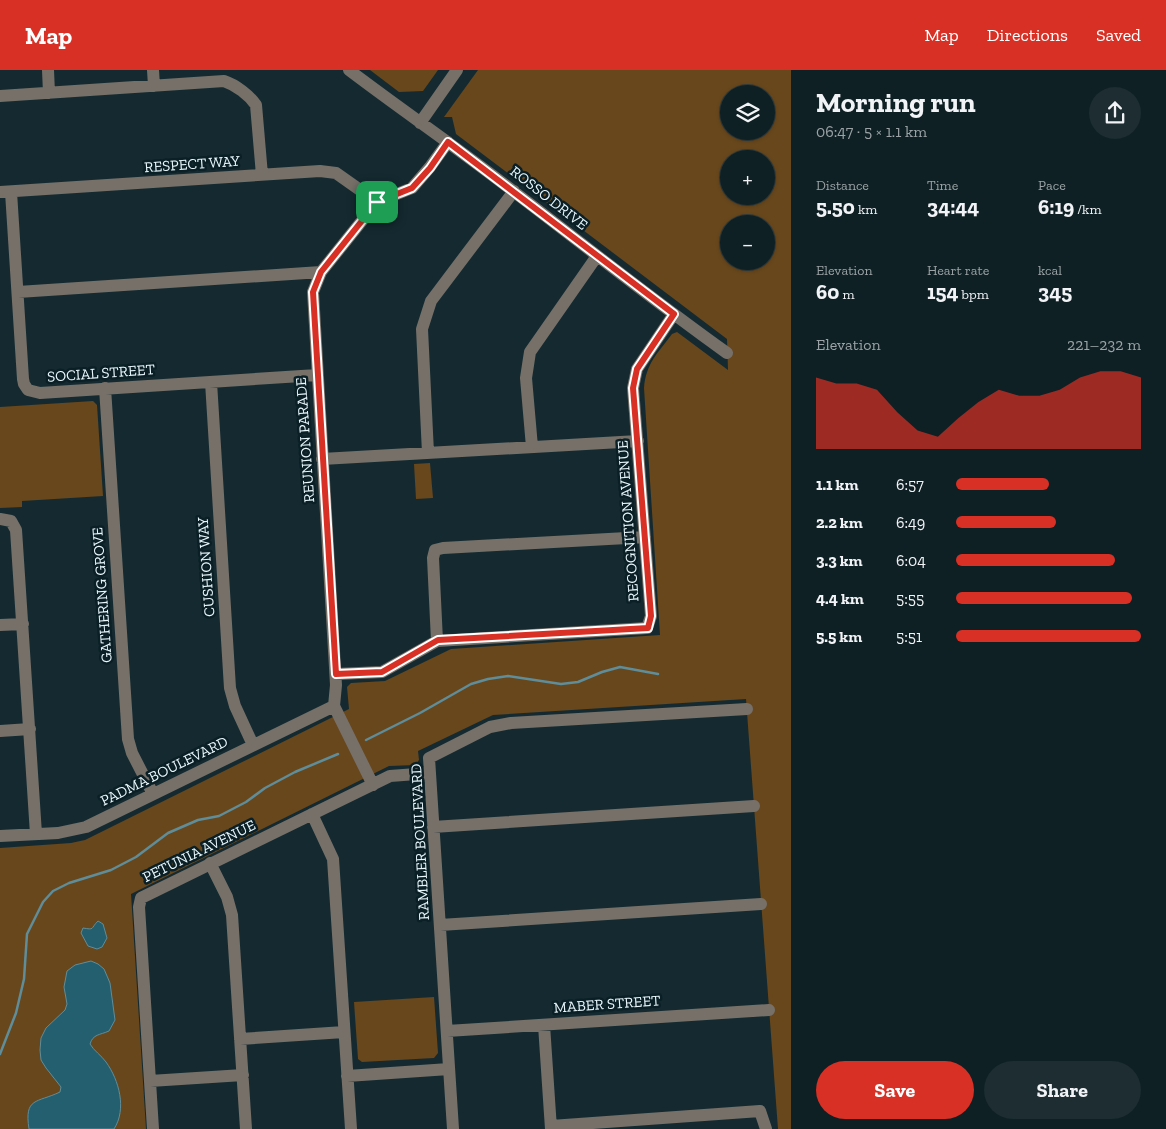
<!DOCTYPE html>
<html lang="en">
<head>
<meta charset="utf-8">
<style>
	body { margin:0; font-family:"Zilla Slab",serif; background:#1d2d31; color:#f1f3f6; height:100vh; display:flex; flex-direction:column; font-size:19px; white-space:nowrap }
	* { box-sizing:border-box; margin:0 }
	p { font-size:16px; color:#9ba3a6 }
	.icon { flex:none; width:28px; height:28px; fill:none; stroke:currentColor; stroke-width:2; stroke-linecap:round; stroke-linejoin:round }
	.map { position:relative; flex:1; overflow:hidden }
	.panel { display:flex; flex-direction:column; background:#0f2024; width:375px }
	.panel>* { flex:none }
	.buttons { position:absolute; left:720px; top:15px; display:grid; gap:10px }
	.buttons a { display:grid; place-items:center; width:55px; height:55px; border-radius:50%; background:#0f2024; box-shadow:0 1px 4px #0004,0 0 0 1px #2f3e41; font-size:25px }
	.pin { position:absolute; display:grid; place-items:center; width:42px; height:42px; color:#fff; margin:-21px; border-radius:10px; box-shadow:0 2px 8px #0006 }
	.round { display:grid; place-items:center; flex:none; width:52px; height:52px; border-radius:26px; background:#1d2d31 }
	.overview { display:flex; align-items:center; justify-content:space-between; height:85px; padding:0 25px }
	h1 { font-size:28px; font-weight:700; line-height:38px }
	.metrics { display:grid; grid-template-columns:repeat(3,1fr); gap:8px; height:85px; padding:5px 25px }
	.metrics div { display:grid; align-content:center }
	.metrics b { font-size:21px; font-weight:700 }
	.metrics small { font-size:14px; font-weight:400 }
	.metrics p { font-size:14px }
	.chart { height:140px; padding:10px 25px }
	.chart p { display:flex; justify-content:space-between }
	.chart svg { width:100%; height:90px; margin-top:5px; fill:#d93025; opacity:.7 }
	.button { display:flex; gap:10px; margin-top:auto; padding:10px 25px }
	.button a { flex:1; height:58px; border-radius:30px; background:#d93025; color:#fff; font-size:20px; font-weight:700; line-height:58px; text-align:center }
	.button a+a { background:#1d2d31; color:#f1f3f6 }
	ul { padding:0 25px; list-style:none; font-size:16px }
	li { display:grid; grid-template-columns:80px 60px 1fr; align-items:center; height:38px }
	li i { height:12px; border-radius:6px; background:#d93025 }
	header { display:flex; align-items:center; gap:30px; box-sizing:border-box; height:70px; padding:0 25px; background:#d93025; color:#fff }
	header strong { font-size:24px }
	nav { display:flex; gap:28px; margin-inline-start:auto; font-size:18px }
	main { display:flex; flex:1; min-height:0 }
	.map>svg:first-child { display:block }
	.green { fill:#68471c; fill-rule:evenodd }
	.water { fill:#245f6f; stroke:#5f8d99 }
	.lines { fill:none; stroke-linecap:round; stroke-linejoin:round }
	.stream { stroke:#5f8d99; stroke-width:2.5 }
	.minor { stroke:#767069; stroke-width:12 }
	.route-casing { stroke:#fff; stroke-width:10 }
	.route { stroke:#d93025; stroke-width:6 }
	.labels { text-anchor:middle; dominant-baseline:central; stroke-width:5; stroke-linejoin:round; paint-order:stroke }
	.street-label { font-size:15px; fill:#eaf8fc; stroke:#0a2026 }
</style>
</head>
<body>
<header>
<strong>Map</strong>
<nav><a>Map</a><a>Directions</a><a>Saved</a></nav>
</header>
<main>
<div class="map">
<svg width="791" height="1059" viewBox="0 0 791 1059">
	<rect width="100%" height="100%" fill="#142a30"/>
	<path class="green" d="M370 0H438L423 21 399 22Z
		M478 0H791V1059H778L746 629 493 645 418 681 419 690 415 695 389 696 131 824 146 1059H0V778L71 773 85 770 349 639 347 617 351 613 385 611 451 579 660 565 644 318C646 293 658 283 672 264L677 262 728 300 727 269 456 64 452 47H444ZM729 24H766V61H729ZM729 89H766V126H729ZM729 154H766V191H729Z
		M93 331 97 335 103 426 22 431V437L0 438V337Z
		M430 393 433 428 416 429 414 394Z
		M434 927 438 983 434 988 362 992 358 989 354 932Z"/>
	<path class="water" d="M98 851 103 854 107 868 102 877 97 879 88 876 81 863 83 858C95 860 90 859 98 851Z
		M91 891 98 894 104 899 110 913 115 950 109 961C100 965 93 964 90 974 94 981 101 985 106 992 119 1010 127 1039 114 1059H29C24 1027 37 1033 60 1022L61 1017 46 998 41 990 40 980 41 968 46 958 65 940 67 934 64 917 67 901 75 895Z"/>
	<g class="lines">
		<path class="stream" d="M366 670 420 643 471 614 488 609 508 606 561 614 578 612 602 602 620 597 658 604
			M0 984 16 943 24 909 27 864 43 832 53 821 69 813 111 800 136 787 168 763 198 750 219 746 246 732 265 718 295 702 338 684"/>
		<path class="minor" d="M48 0 49 23
			M153 0 154 16
			M349 0C403 41 459 79 513 121 584 175 654 231 727 283
			M0 26 224 11C236 15 249 25 256 35L262 105
			M420 53 457 0
			M0 122 320 101 336 103 377 132
			M11 122 23 309 24 314 28 320 40 323 317 305
			M18 222 321 202
			M211 312 230 618 235 636 253 675
			M105 318 128 669 132 683 153 724
			M532 377 526 308 530 282 597 186
			M428 383 422 259 431 231 514 121
			M322 389 638 371
			M0 449 11 451 16 460 36 764
			M0 555 23 554
			M437 571 433 488 435 480 443 478 645 467
			M336 604 382 602 437 571 647 558 651 546 633 318 637 299 674 244
			M0 661 30 659
			M373 715 334 636 336 615 313 222 321 202 377 132 412 118 430 97 448 72
			M312 744 333 789 351 1059
			M433 757 754 736
			M0 766 58 763 86 757 334 636
			M210 793 227 827 232 845 246 1059
			M440 855 761 834
			M544 955 551 1059
			M447 961 769 940
			M240 969 344 962
			M347 1006 449 999
			M150 1011 243 1005
			M551 1056 760 1041 766 1059
			M153 1059 139 837 141 828 390 706 430 703
			M453 1059 429 688 490 657 511 653 747 639"/>
	</g>
	<g class="lines">
		<defs>
			<path id="route" d="M448 72 674 244 637 299 633 318 651 546 648 558 438 570 382 602 336 604 313 222 321 202 377 132 412 118 430 98Z"/>
		</defs>
		<use href="#route" class="route-casing"/>
		<use href="#route" class="route"/>
	</g>
	<g class="labels">
		<g class="street-label">
			<text transform="translate(192 94) rotate(-4)">RESPECT WAY</text>
			<text transform="translate(549 128) rotate(38)">ROSSO DRIVE</text>
			<text transform="translate(101 303) rotate(-4)">SOCIAL STREET</text>
			<text transform="translate(305 370) rotate(-94)">REUNION PARADE</text>
			<text transform="translate(628 451) rotate(-94)">RECOGNITION AVENUE</text>
			<text transform="translate(206 497) rotate(-94)">CUSHION WAY</text>
			<text transform="translate(102 525) rotate(-94)">GATHERING GROVE</text>
			<text transform="translate(164 701) rotate(-26)">PADMA BOULEVARD</text>
			<text transform="translate(420 772) rotate(-93)">RAMBLER BOULEVARD</text>
			<text transform="translate(199 781) rotate(-26)">PETUNIA AVENUE</text>
			<text transform="translate(607 934) rotate(-4)">MABER STREET</text>
		</g>
	</g>
</svg>
<div class="buttons">
<a><svg class="icon" aria-label="layers" viewBox="0 0 24 24"><path d="M12 4l9 5-9 5-9-5zM3 14l9 5 9-5"/></svg></a>
<a>+</a>
<a>−</a>
</div>
<div class="pin" style="left:377px;top:132px;background:#1e9e55"><svg class="icon" aria-label="arrive" viewBox="0 0 24 24"><path d="M6 21V4h12l-3 4 3 4H6"/></svg></div>
</div>
<section class="panel">
<div class="overview"><div><h1>Morning run</h1><p>06:47 · 5 × 1.1 km</p></div><a class="round"><svg class="icon" aria-label="share" viewBox="0 0 24 24"><path d="M12 15V3M7 8l5-5 5 5M5 13v7h14v-7"/></svg></a></div>
<div class="metrics">
<div><p>Distance</p><b>5.50<small> km</small></b></div>
<div><p>Time</p><b>34:44</b></div>
<div><p>Pace</p><b>6:19<small> /km</small></b></div>
</div>
<div class="metrics">
<div><p>Elevation</p><b>60<small> m</small></b></div>
<div><p>Heart rate</p><b>154<small> bpm</small></b></div>
<div><p>kcal</p><b>345</b></div>
</div>
<div class="chart"><p><span>Elevation</span>221–232 m</p>
<svg viewBox="0 0 160 44" preserveAspectRatio="none"><path d="M0 44V9L10 12L20 12L30 15L40 26L50 35L60 38L70 29L80 21L90 15L100 18L110 18L120 15L130 9L140 6L150 6L160 9V44z"/></svg>
</div>
<ul>
<li><b>1.1 km</b>6:57<i style="width:50%"></i></li>
<li><b>2.2 km</b>6:49<i style="width:54%"></i></li>
<li><b>3.3 km</b>6:04<i style="width:86%"></i></li>
<li><b>4.4 km</b>5:55<i style="width:95%"></i></li>
<li><b>5.5 km</b>5:51<i style="width:100%"></i></li>
</ul>
<div class="button"><a>Save</a><a>Share</a></div>
</section>
</main>
</body>
</html>
